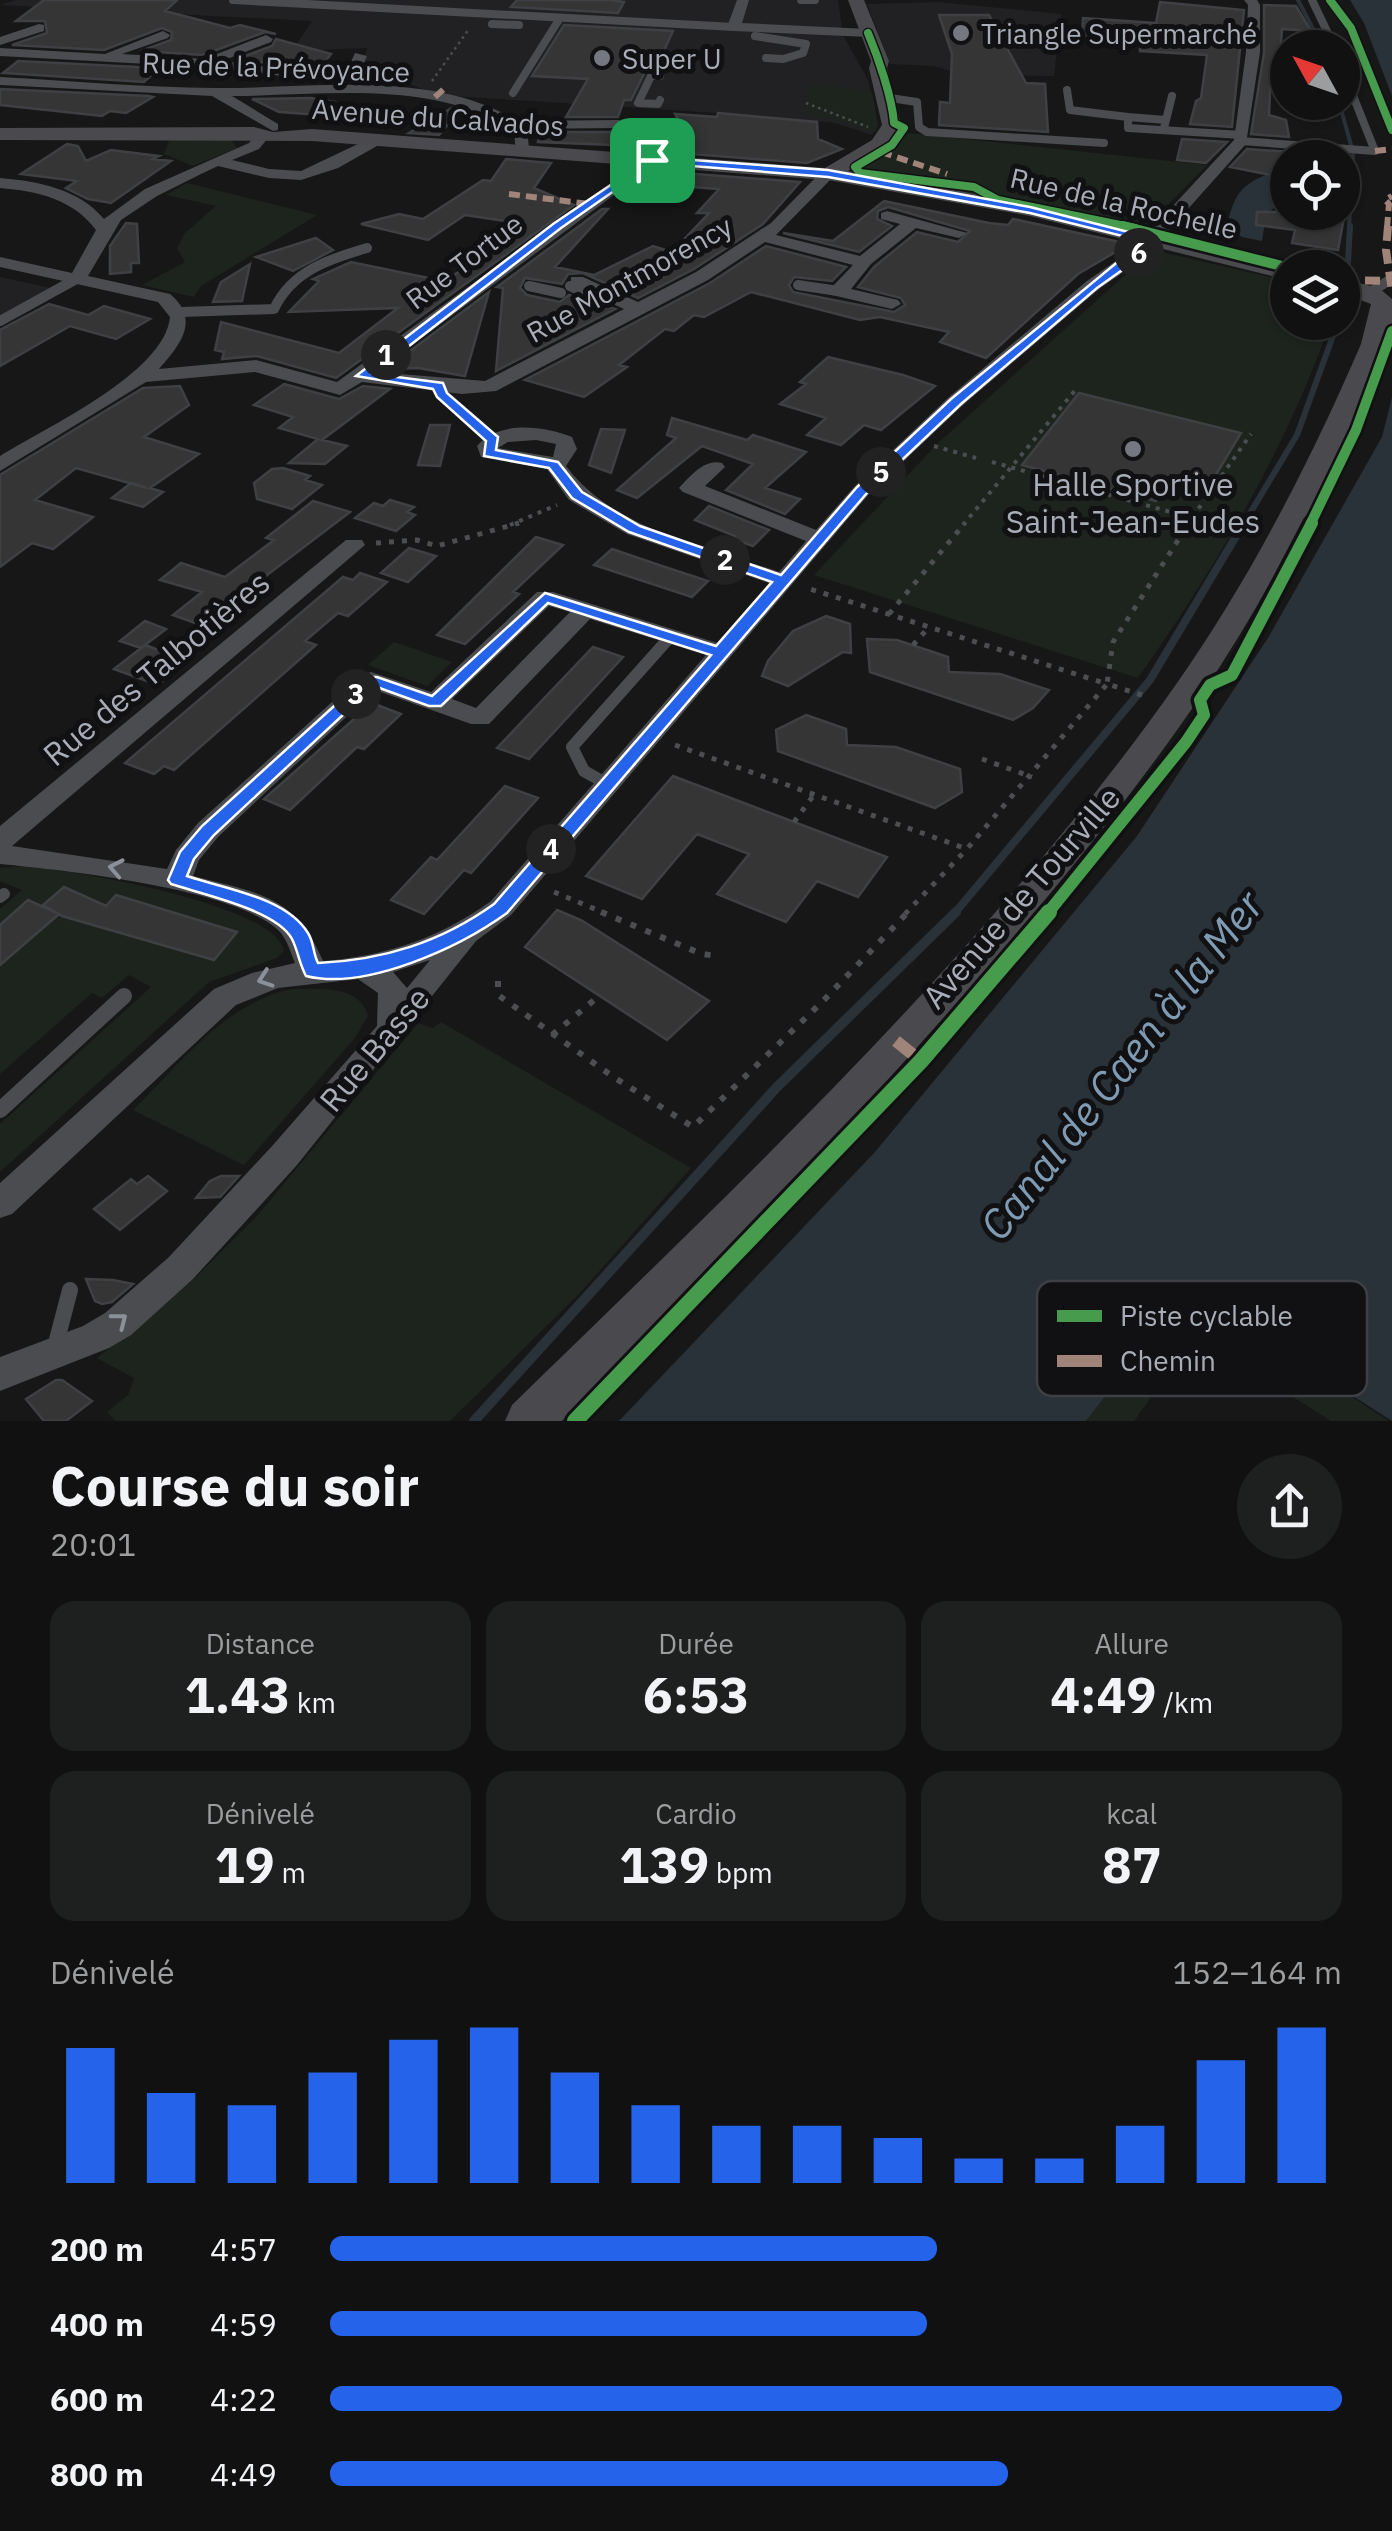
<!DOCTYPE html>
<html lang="fr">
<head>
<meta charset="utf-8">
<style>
	body { margin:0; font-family:"IBM Plex Sans",sans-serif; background:#1e1f1f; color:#f1f3f6; height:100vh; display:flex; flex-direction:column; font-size:38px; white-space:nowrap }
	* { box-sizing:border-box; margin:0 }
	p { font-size:32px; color:#9c9d9f }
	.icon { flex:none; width:55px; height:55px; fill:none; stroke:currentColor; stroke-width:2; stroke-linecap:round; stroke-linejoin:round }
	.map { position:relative; height:1421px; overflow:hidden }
	.drawer { display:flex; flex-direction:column; background:#111; flex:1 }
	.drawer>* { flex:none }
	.needle { width:65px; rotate:310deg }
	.buttons { position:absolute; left:1270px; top:30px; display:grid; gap:20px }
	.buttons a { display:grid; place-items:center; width:90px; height:90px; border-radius:50%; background:#111; box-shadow:0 2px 8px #0004,0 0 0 2px #303131; font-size:50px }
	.pin { position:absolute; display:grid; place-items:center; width:85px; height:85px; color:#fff; margin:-42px; border-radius:20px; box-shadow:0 5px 15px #0006 }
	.km { position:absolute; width:50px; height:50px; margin:-25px; border-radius:50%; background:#222; color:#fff; font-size:28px; line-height:50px; text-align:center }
	.round { display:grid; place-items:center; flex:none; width:105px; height:105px; border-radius:52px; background:#1e1f1f }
	.headline { display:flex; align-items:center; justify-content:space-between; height:170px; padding:0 50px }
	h1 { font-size:55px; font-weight:700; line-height:75px }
	.figures { display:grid; grid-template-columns:repeat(3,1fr); gap:15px; height:170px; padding:10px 50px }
	.figures div { display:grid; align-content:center; border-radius:25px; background:#1e1f1f; text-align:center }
	.figures b { font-size:50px; font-weight:700 }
	.figures small { font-size:28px; font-weight:400 }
	.figures p { font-size:28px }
	.chart { height:280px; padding:20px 50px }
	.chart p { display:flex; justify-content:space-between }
	.chart svg { width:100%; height:180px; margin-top:10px; stroke:#2563eb; stroke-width:6 }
	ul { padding:0 50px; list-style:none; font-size:32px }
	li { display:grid; grid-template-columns:160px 120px 1fr; align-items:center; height:75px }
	li i { height:25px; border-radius:12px; background:#2563eb }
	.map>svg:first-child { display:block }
	.built { fill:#212123 }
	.green { fill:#1d241e; fill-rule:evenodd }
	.water { fill:#2a3239 }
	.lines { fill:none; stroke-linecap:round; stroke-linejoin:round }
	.stream-far3 { stroke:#2a3239; stroke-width:4 }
	.stream-far2 { stroke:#2a3239; stroke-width:6 }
	.stream-far1 { stroke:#2a3239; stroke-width:8 }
	.stream { stroke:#2a3239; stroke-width:10 }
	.building { fill:#353536; stroke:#3f4043; stroke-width:2.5 }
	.path-far3 { stroke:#4d4e52; stroke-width:2.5; stroke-dasharray:2.5 4; stroke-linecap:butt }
	.path-far2 { stroke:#4d4e52; stroke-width:4; stroke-dasharray:4 6; stroke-linecap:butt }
	.path-far1 { stroke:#4d4e52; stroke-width:5; stroke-dasharray:5 8; stroke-linecap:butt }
	.path { stroke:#4d4e52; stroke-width:6; stroke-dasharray:6 10; stroke-linecap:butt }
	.lane-far3 { stroke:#4b4c50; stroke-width:8 }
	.lane-far2 { stroke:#4b4c50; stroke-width:10 }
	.lane-far1 { stroke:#4b4c50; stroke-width:12 }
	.lane { stroke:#4b4c50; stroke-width:16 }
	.street { fill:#4b4c50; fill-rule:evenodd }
	.secondary { fill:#4a4a4e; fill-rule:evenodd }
	.quiet-far2 { stroke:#a18479; stroke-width:6; stroke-dasharray:11 6; stroke-linecap:butt }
	.quiet-far1 { stroke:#a18479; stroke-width:8; stroke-dasharray:15 8; stroke-linecap:butt }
	.quiet { stroke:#a18479; stroke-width:12; stroke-dasharray:26 12; stroke-linecap:butt }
	.cycleway-far3-casing { stroke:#111113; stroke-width:11 }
	.cycleway-far2-casing { stroke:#111113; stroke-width:15 }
	.cycleway-far1-casing { stroke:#111113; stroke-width:19 }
	.cycleway-casing { stroke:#111113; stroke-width:22 }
	.cycleway-far3 { stroke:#469c4c; stroke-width:8 }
	.cycleway-far2 { stroke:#469c4c; stroke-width:10 }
	.cycleway-far1 { stroke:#469c4c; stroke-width:12 }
	.cycleway { stroke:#469c4c; stroke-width:16 }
	.oneway { stroke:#8c9099 }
	.route { fill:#2563eb; stroke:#fff; stroke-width:2.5; fill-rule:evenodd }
	.poi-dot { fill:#757880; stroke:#111113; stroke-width:4 }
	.labels { text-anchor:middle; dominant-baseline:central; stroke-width:10; stroke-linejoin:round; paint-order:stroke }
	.far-poi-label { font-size:28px; fill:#a8adb8; stroke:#111113; text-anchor:start }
	.far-street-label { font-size:28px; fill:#a8adb8; stroke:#111113 }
	.poi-label { font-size:32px; fill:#a8adb8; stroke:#111113 }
	.street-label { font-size:32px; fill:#a8adb8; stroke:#111113 }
	.near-water-label { font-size:42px; font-style:italic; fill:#7f9bb3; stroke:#111113 }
	.key { fill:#111113; stroke:#3e4045; stroke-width:2.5 }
	.key-label { font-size:28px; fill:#a8adb8 }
</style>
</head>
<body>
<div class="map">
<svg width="1392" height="1421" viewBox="0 0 1392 1421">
	<rect width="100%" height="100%" fill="#171717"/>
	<path class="built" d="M16 0H838L843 35 868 80 878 125 872 135 835 123 762 116 437 95 410 84 359 77 367 48 292 51 312 21 0 5Z
		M938 2 1061 14 1054 76 963 75 934 66 890 64 867 4Z
		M0 277 51 288 0 316Z"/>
	<path class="green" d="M828 85 872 92 878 125 875 132 836 119 803 114 810 86Z
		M909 133 1207 165 1146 227H1133L884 177 859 167Z
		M170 138 231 140 237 148 193 166 164 154Z
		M187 183 317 215 201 286 194 297 142 285 185 262 177 248 185 233 216 206 166 195Z
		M1161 252 1287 281 1288 322 1330 323C1286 450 1215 568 1138 678L814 575 938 443 1124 276Z
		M394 642 452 662 427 686 368 665Z
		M27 866C73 871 274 903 284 951L277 958 209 982 0 1172V1124L151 987 129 975 102 998 92 993 0 1074V958L6 960 59 914 64 887 42 906 28 901 0 925V909L22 890 0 881V868ZM117 895 236 932 214 960 93 923Z
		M291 989C318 989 360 984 368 1016L354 1039 244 1165 133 1110C180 1064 225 1003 291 989Z
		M441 1022 691 1168 579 1294 450 1421H116L107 1412 128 1395 134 1378 97 1358 194 1279 257 1216 418 1023 433 1028Z
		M1184 1290 1189 1291 1389 1421H1331L1196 1336 1134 1421H1086Z"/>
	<path class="water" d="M1350 0H1392V96L1364 23Z
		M1287 166V197L1266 215 1262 241 1242 237 1227 226C1236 183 1249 182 1287 166Z
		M1392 397V1421L1187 1290 1086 1421H619L875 1152 1137 836 1268 638 1382 437Z"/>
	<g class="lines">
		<path class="stream-far3" d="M1298 0 1323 48
			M1339 102 1351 145
			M1349 228 1353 155"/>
		<path class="stream-far2" d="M1347 279 1350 226
			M1342 311 1347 299
			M1243 525 1297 435 1338 322"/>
		<path class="stream-far1" d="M954 914 1150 680 1244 523"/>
		<path class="stream" d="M474 1421 777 1087 956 912"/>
	</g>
	<path class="building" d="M44 0H177L165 11 230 28 240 25 276 34 265 32 203 55 141 51 171 40 172 32 162 28 104 50 12 45 47 33 45 21H16Z
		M517 0H610L624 2 618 13 511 7Z
		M1160 2 1244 10 1232 127 1190 124 1196 101 1201 98 1207 55 1140 51V44L1082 41 1083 18 1156 23Z
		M1264 5 1296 6 1311 31 1282 29 1279 68 1271 70 1269 115 1286 120 1289 137 1251 134 1264 53Z
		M939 15H989L1026 83 1045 84 1048 132 939 125 940 102 950 103 952 54Z
		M564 25 673 31 656 68 645 72 631 100H624L618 117H566L588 79 532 76Z
		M276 39 331 54 319 70 237 59 272 46Z
		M18 61 159 68 144 82 3 73Z
		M0 89 149 96 153 97 126 113 110 111 102 116 0 105Z
		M311 98 335 102 334 116 279 112 252 99Z
		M452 108 459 111 439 135 409 133Z
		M718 113 817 122 818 139 842 149 807 163 678 153 684 141H691L675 114 717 117Z
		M618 132 641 146 538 142 540 132Z
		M1182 139 1227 142 1206 163 1177 160Z
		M67 144 78 146 86 161 111 150 159 156 153 159 171 161 111 203 88 199 66 188 77 181 21 174Z
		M1247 149 1292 152 1293 158H1288V164L1276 176 1230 167Z
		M506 159 551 163 534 188 574 205 336 378 257 356 222 359 224 352 215 350 221 322 339 353 398 308 289 312 319 281 313 279 351 262 443 281 469 266 519 223 465 215 428 240 361 224 399 214 423 219 483 180 491 181Z
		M669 172 800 182 763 224 694 269 638 298 583 273 568 274 562 284 525 278 520 288 527 295 560 302 569 295 615 309 496 371 503 288 497 287 602 209H608L555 267 594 275 653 246 672 252 709 213H697L719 189 663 185Z
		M884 201 989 223 1008 225 1013 219 1129 244 1078 274 986 358 940 342 949 332 880 317 860 320 751 292 704 317 694 315 674 331 665 329 619 365 627 367 584 397 525 380 710 283 766 246 846 267 832 281 794 277 789 285 793 292 894 312 905 305 901 298 858 287 874 267 917 232 958 242 970 231 888 207 878 211 877 219 892 226 859 252 783 233 833 241Z
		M1257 212H1345L1338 250 1292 243 1295 230 1256 225Z
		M126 223 137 224 139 263H131V272L110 274V246Z
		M316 238 333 250 293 271 256 257Z
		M250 264 242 301 213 302 221 282Z
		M489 292 465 376 418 368 386 369Z
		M49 304 88 315 104 306 150 319 116 339 70 326 0 366V330Z
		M828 357 903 375 935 386 881 430 864 425 841 445 807 435 826 418 780 404 806 384 800 382Z
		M284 384 339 399 363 386 390 389 322 440 347 446 325 464 289 463 318 439 279 428 293 417 254 405Z
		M180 386 189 405 144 437 199 454 150 488 163 492 143 507 112 498 131 483 147 488 76 468 35 500 93 517 53 549 32 543 0 567V475L143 388Z
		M1079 393 1241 433 1208 488 1170 478 1156 501 1022 465Z
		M672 418 747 440 753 435 806 452 765 488 800 499 785 514 726 490 753 464 702 446 637 498 617 490 676 438 667 435Z
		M430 425H450L440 466 418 465Z
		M601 429 625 430 611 473 589 465Z
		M283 468 310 476 305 480 322 485 292 509 257 499 254 483 272 469Z
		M390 500 414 507 407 512 415 515 396 531 355 518 374 503 383 506Z
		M313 501 350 512 233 601 227 608 237 611 215 630 173 615 202 592 160 580 181 563 225 577 274 540 266 538Z
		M709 506 769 530 753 546 732 539 735 536 695 520Z
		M536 537 563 545 513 592 519 594 465 644 437 635Z
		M409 548 436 556 408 582 381 573Z
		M612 549 662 566 708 581 692 597 594 565Z
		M360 573 387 582 348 616 338 613 305 641 316 645 174 770 164 766 154 774 125 763 343 577 353 580Z
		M826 616 850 624 851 653 843 652 788 686 762 676 768 661 793 631Z
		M145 621 166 629 141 648 120 641Z
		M867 639 897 640 948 657 949 672 1000 674 1049 690 1033 708 1013 720 870 672Z
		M145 645 177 657 168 664 178 668 158 685 114 669Z
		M593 647 623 657 529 759 497 748Z
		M372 703 401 714 364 749 357 747 290 810 264 799Z
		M806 715 846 729 847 745 896 747 960 769 962 792 935 808 778 751 776 730Z
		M673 776 794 822 887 857 858 897 817 881 786 922 717 894 749 854 697 834 642 899 586 876Z
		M505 786 538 798 471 873 464 870 424 914 391 900 431 857 437 860Z
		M64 887 106 906 116 895 237 932 214 960 62 916 43 905Z
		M28 900 59 914 0 965V925Z
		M557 910 581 920 709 1001 667 1040 525 947Z
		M148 1176 167 1191 120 1230 94 1209 131 1179 137 1184Z
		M221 1176H239L220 1197 196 1198 210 1181Z
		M86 1279 113 1280 133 1284 112 1302 102 1304 95 1301Z
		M56 1380H62L92 1401 66 1421H44L26 1399Z"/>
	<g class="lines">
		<path class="path-far3" d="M432 81 469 29
			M806 103 868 127"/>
		<path class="path-far2" d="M454 405 480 428
			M934 446 976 458
			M992 462 1192 518
			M510 525 557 505
			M963 525 1078 387
			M1187 525 1251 434"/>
		<path class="path-far1" d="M376 543 417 540 437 546 519 523
			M889 614 965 523
			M913 645 929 627
			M1142 695 1107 684 1113 642 1189 523
			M675 745 967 849 1107 684 804 587
			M982 759 1032 777
			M794 822 813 796
			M554 892 607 914
			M905 914 967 849"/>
		<path class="path" d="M601 912 702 954 717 956
			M498 981V995L615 1078 693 1127 824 1000 908 912
			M552 1035 599 996"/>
		<path class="lane-far3" d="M233 0 734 27
			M801 0H815
			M1312 0 1335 48
			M492 24 519 25
			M755 36 806 44 803 53 783 59 766 58
			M660 76H651L638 103 658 104 660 100
			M1067 90 1070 110 1128 117V128L1242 135
			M513 93 560 18
			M890 98 917 102 919 127 927 132 1104 143
			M1128 117 1166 120
			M517 125 618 124
			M1164 128 1172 96
			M1241 141 1375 151 1342 68"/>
		<path class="lane-far2" d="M798 285 838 291
			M529 286 561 293
			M570 286 589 295
			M1369 293 1388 281
			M181 312 274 309C292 271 329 259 367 248
			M0 321 78 278"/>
		<path class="lane-far1" d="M607 784 584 771 572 747 670 637
			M0 897 4 894"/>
		<path class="lane" d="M0 1110 124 996
			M54 1351 70 1290"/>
		<path class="street" d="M737 0H749L742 23 868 29 875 33 868 37 734 31 727 27Z
			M1244 0H1257L1260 5V52L1246 144 1145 257 1099 289 963 405 869 494 511 915 476 941 297 1165 193 1279 131 1335 109 1348 0 1391V1357L83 1326 105 1313 169 1257 273 1145 377 1026 378 993 358 979 278 988 236 1005 12 1214 0 1218V1183L214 989 252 973 295 963C290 951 287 938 277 929 231 888 63 870 0 864V826L346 540H362L365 545 12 846 167 869 176 850 198 823 362 675 371 672 431 692 537 592H553L717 643 769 583 627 534 569 500 547 469 481 457 477 446C499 420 543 426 572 437L577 449 566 466C614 530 707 547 779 572L806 541 683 492 679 488C690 476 705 458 722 463L725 467 705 486 816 530 855 486 949 397 1087 281 1133 249 1234 140 1246 52 1248 5ZM536 440 556 444 553 457 498 448 508 442ZM549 606 570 612 476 708 452 699ZM590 619 706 655 491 901C440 938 386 956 323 961 295 894 257 893 193 876L199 860 218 837 375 690 471 724H489ZM430 960 407 988 393 972Z
			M39 24 44 25V31L0 45V37Z
			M163 31 170 35 168 38 122 54 204 59 266 35 273 39 271 42 222 61 344 77 355 53 367 56 357 79 350 83 343 79 337 82 204 67 0 56V48L105 54Z
			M0 77C71 81 143 87 214 88 316 89 438 67 527 127L529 149 516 152 514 132C435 78 323 96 232 96L278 124V130L273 131 212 96 0 85Z
			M379 134 387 139 384 142 338 168 301 180 269 178 218 166 201 174 157 196 121 220 88 276 170 294C201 320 180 345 159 369L256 360 337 382 647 157H657V163L376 372 485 381 624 309 571 285V277H583L638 302 696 272 771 223 822 171 836 174 776 235 860 256 900 224 881 219V213L887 211 967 233 959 238 916 228 871 264 851 289 898 300 901 304 892 309 832 295V287L853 265 765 242 708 280 496 391 462 394 362 382 340 395 255 372 146 382 0 471V456C45 428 165 373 170 317L158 302 0 267V257L72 273 96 230C73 199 37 191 0 188V178C38 181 79 189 104 219L145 189 249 143 255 135 268 138 259 149 232 160 269 169 301 171Z"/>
		<path class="secondary" d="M848 0H864L889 61 887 68 901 125 886 148 848 171 1030 204 1293 268H1288V280L1030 216 828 180 312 141 0 140V128L254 127 273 132 312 129 825 168 872 140 882 125 869 68 871 61Z
			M1342 279 1379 288 1392 299V326L1386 344C1336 464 1275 584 1204 691 1141 785 1068 873 995 959 857 1119 710 1270 562 1421H505L512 1405C741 1182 993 945 1177 683 1250 579 1311 460 1361 344L1371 304 1342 293Z"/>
		<path class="quiet-far2" d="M435 97 446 87
			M1375 151 1392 149
			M881 152 947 174
			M509 194 589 204
			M1387 228 1389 204 1385 200 1392 196"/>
		<path class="quiet-far1" d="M1388 226 1386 250 1392 291
			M1342 280 1388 281"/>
		<path class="quiet" d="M896 1041 921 1061"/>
		<defs>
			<path id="cycleway-far3" d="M1330 0 1351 28 1392 130
				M868 33C878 57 892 97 894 123L904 128 892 145 855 167 860 173 974 187 998 200 1135 228"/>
			<path id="cycleway-far2" d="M1123 226 1290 268
				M1310 525 1356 430 1392 331"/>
			<path id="cycleway-far1" d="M1047 914 1186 742 1204 715 1200 700 1210 685 1232 675 1312 523"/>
			<path id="cycleway" d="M575 1421 921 1061 1049 912"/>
		</defs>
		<use href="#cycleway-far3" class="cycleway-far3-casing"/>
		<use href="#cycleway-far2" class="cycleway-far2-casing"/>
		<use href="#cycleway-far1" class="cycleway-far1-casing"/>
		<use href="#cycleway" class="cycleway-casing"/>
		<use href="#cycleway-far3" class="cycleway-far3"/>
		<use href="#cycleway-far2" class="cycleway-far2"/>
		<use href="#cycleway-far1" class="cycleway-far1"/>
		<use href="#cycleway" class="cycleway"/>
	</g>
	<defs><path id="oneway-chevron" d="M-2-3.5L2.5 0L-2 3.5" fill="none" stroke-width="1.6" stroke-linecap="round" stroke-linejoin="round" transform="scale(2.5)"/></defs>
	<g class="oneway">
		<use href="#oneway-chevron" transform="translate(116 868) rotate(-169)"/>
		<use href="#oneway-chevron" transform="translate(265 979) rotate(161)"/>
		<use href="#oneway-chevron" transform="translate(120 1320) rotate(-38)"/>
	</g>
	<path class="route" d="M652 157 828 170 1030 207 1156 239 1142 256 1097 288 961 404 867 493 507 913C460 947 366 991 306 976 299 963 298 951 292 939 277 910 201 894 171 884L168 880 180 852 202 826 366 677H377L432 696 545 593 716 646 772 582 629 532 572 498 549 468 484 456 486 441 437 397 433 389 356 376 553 224ZM654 163 828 177 1030 213 1143 241 951 399 857 487 781 575 640 526 582 492 558 462 496 450 498 437 447 393 443 383 373 374 561 228ZM548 603 711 655 494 904C441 942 384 960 318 963 313 954 314 942 308 933 286 897 225 889 187 876L194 859 214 835 374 686 429 706H441Z"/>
	<g class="poi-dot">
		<circle cx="961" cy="33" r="10"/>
		<circle cx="602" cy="58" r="10"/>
		<circle cx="1133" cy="449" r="10"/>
	</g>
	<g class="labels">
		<g class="far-poi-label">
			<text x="981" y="33">Triangle Supermarché</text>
			<text x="622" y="58">Super U</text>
		</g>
		<g class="far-street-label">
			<text transform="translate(276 67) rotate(2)">Rue de la Prévoyance</text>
			<text transform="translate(438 117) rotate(4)">Avenue du Calvados</text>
			<text transform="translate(1124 203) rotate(13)">Rue de la Rochelle</text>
			<text transform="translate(464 261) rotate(-37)">Rue Tortue</text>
			<text transform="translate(629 279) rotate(-29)">Rue Montmorency</text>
		</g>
		<g class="poi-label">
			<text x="1133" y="484">Halle Sportive<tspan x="1133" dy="37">Saint-Jean-Eudes</tspan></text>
		</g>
		<g class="street-label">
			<text transform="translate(156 668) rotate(-40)">Rue des Talbotières</text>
			<text transform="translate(1021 897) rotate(-49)">Avenue de Tourville</text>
			<text transform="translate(374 1049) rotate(-50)">Rue Basse</text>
		</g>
		<g class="near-water-label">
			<text transform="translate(1121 1065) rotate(-52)">Canal de Caen à la Mer</text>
		</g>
	</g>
	<rect x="1037" y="1281" width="330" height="115" rx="15" class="key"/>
	<rect x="1057" y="1310" width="45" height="12" fill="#469c4c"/>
	<rect x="1057" y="1355" width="45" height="12" fill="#a18479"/>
	<g class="key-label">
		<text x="1120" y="1326">Piste cyclable</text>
		<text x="1120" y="1371">Chemin</text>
	</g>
</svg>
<div class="buttons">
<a><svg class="needle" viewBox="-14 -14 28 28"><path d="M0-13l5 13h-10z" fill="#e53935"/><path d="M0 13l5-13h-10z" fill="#9c9d9f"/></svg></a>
<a><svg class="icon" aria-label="locate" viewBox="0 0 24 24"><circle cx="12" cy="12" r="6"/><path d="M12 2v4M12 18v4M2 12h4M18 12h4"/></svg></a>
<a><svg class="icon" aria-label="layers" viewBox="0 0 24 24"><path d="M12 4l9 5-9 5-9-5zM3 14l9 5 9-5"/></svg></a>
</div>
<div class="pin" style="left:652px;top:160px;background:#1e9e55"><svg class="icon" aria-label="arrive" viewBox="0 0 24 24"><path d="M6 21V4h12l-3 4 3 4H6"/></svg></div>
<b class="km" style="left:386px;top:355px">1</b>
<b class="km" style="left:725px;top:560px">2</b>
<b class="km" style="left:356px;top:694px">3</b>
<b class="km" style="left:551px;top:849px">4</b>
<b class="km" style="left:881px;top:472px">5</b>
<b class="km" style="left:1139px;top:253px">6</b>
</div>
<section class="drawer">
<div class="headline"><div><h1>Course du soir</h1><p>20:01</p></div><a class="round"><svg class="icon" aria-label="share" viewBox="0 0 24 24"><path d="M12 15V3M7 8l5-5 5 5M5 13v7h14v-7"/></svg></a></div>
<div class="figures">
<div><p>Distance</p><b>1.43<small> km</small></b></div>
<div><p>Durée</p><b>6:53</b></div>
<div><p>Allure</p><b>4:49<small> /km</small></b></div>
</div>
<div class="figures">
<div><p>Dénivelé</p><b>19<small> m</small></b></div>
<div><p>Cardio</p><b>139<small> bpm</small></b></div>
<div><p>kcal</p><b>87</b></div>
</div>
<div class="chart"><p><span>Dénivelé</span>152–164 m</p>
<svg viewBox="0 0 160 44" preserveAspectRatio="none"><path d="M5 44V11M15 44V22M25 44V25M35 44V17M45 44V9M55 44V6M65 44V17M75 44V25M85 44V30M95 44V30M105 44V33M115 44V38M125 44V38M135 44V30M145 44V14M155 44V6"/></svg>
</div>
<ul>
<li><b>200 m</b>4:57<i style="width:60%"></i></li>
<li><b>400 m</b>4:59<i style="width:59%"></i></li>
<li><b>600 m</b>4:22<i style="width:100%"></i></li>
<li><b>800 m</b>4:49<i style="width:67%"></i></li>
</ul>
</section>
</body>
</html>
